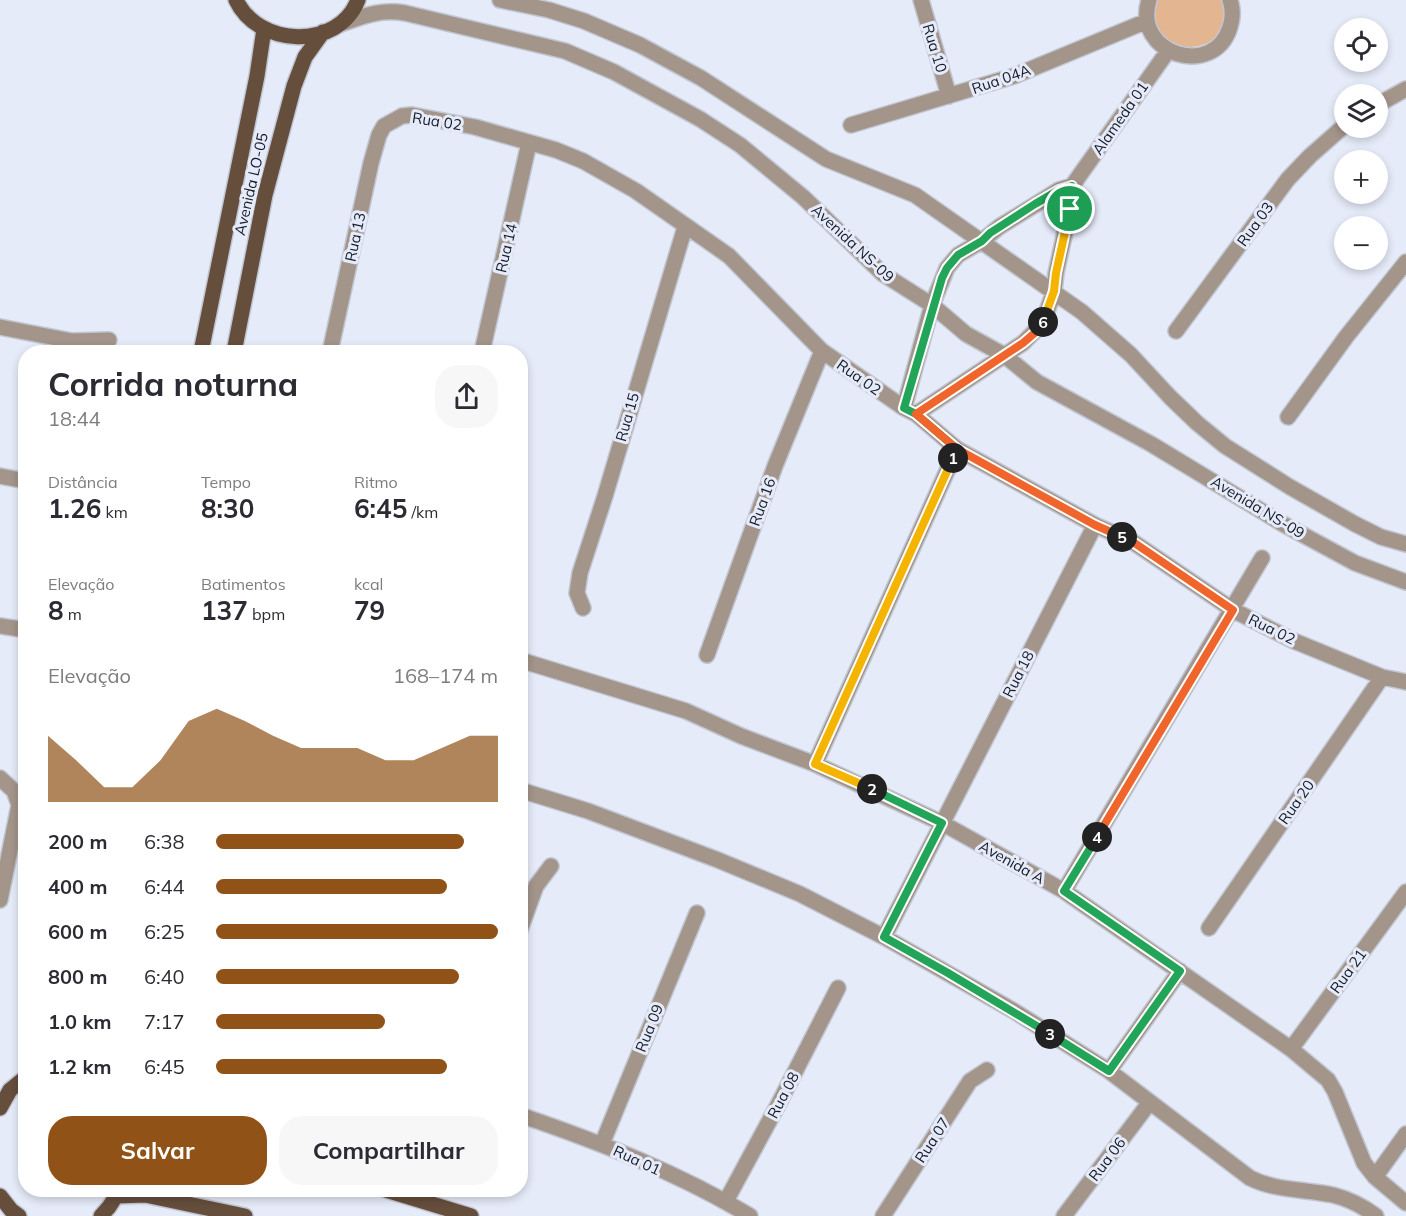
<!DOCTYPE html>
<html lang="pt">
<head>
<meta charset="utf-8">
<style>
	body { margin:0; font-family:Mulish,sans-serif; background:#f7f7f7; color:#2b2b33; height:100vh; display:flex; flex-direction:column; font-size:22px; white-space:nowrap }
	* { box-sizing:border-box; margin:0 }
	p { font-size:20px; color:#7c7c81 }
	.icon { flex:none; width:33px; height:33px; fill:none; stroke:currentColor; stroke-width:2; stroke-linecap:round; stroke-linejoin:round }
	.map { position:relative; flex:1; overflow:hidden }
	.drawer { position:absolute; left:18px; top:345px; width:510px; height:852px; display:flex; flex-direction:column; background:#fff; border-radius:24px; box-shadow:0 3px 9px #0003 }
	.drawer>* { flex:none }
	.tools { position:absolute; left:1334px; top:18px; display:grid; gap:12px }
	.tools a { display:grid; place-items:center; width:54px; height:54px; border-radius:50%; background:#fff; box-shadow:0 3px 9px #0003; font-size:30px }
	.pin { position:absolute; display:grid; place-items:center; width:51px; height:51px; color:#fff; margin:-26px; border:3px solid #fff; border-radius:50%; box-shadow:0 2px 6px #0007 }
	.km { position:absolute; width:30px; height:30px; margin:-15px; border-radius:50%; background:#222; color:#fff; font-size:16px; line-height:30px; text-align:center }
	.round { display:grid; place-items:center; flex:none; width:63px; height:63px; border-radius:24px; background:#f7f7f7 }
	.head { display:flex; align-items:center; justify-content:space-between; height:102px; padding:0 30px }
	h1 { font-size:33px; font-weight:700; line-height:45px }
	.metrics { display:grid; grid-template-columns:repeat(3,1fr); gap:9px; height:102px; padding:6px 30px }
	.metrics div { display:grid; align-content:center }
	.metrics b { font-size:26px; font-weight:700 }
	.metrics small { font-size:16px; font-weight:400 }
	.metrics p { font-size:16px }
	.chart { height:168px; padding:12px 30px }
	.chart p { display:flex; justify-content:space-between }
	.chart svg { width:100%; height:108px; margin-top:6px; fill:#905216; opacity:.7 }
	.action { display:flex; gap:12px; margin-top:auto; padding:12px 30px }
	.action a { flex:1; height:69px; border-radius:24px; background:#905216; color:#fff; font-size:24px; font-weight:700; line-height:69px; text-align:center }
	.action a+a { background:#f7f7f7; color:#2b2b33 }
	ul { padding:0 30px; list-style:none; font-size:20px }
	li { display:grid; grid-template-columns:96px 72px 1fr; align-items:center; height:45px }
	li i { height:15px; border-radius:8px; background:#905216 }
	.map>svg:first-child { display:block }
	.green { fill:#e4b591 }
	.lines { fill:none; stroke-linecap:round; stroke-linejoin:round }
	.minor-casing { stroke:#c1c6d3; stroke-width:18 }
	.major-casing { stroke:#c1c6d3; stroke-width:18 }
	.minor { stroke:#a3958a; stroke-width:15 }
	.major { stroke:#664e3d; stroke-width:15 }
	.split-1-casing { stroke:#fff; stroke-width:12 }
	.split-2-casing { stroke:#fff; stroke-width:12 }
	.split-3-casing { stroke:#fff; stroke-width:12 }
	.split-4-casing { stroke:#fff; stroke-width:12 }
	.split-5-casing { stroke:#fff; stroke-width:12 }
	.split-6-casing { stroke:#fff; stroke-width:12 }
	.split-7-casing { stroke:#fff; stroke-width:12 }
	.split-1 { stroke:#22a559; stroke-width:8 }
	.split-2 { stroke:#f5b400; stroke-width:8 }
	.split-3 { stroke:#22a559; stroke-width:8 }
	.split-4 { stroke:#22a559; stroke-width:8 }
	.split-5 { stroke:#f0652b; stroke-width:8 }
	.split-6 { stroke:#f0652b; stroke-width:8 }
	.split-7 { stroke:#f5b400; stroke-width:8 }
	.labels { text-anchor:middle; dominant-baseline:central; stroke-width:6; stroke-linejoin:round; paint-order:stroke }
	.street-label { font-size:15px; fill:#171b27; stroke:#e6ebf9 }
</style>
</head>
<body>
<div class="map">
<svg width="1406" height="1216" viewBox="0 0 1406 1216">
	<rect width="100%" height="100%" fill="#e6ebf9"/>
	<path class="green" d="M1158 0H1222C1243 62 1136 63 1158 0Z"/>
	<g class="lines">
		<defs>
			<path id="minor" d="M500 0 549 10 584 21 640 45 701 78 826 159 915 195 1082 312 1131 355 1170 397 1197 423 1225 446 1290 487 1355 524 1381 537 1406 544
				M921 0 949 96
				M1149 0C1132 54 1214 80 1230 27 1233 18 1233 9 1230 0
				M341 24C364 16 380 9 405 13L565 51 614 72 700 119 740 145 803 197 883 274 932 305 966 334 1004 355 1037 382 1151 444 1283 524 1355 563 1406 582
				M1377 105 1406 89
				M851 125 1014 76 1147 21
				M0 327 72 341 109 340
				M1176 331 1288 179 1310 156 1344 126
				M330 352 371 163 379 135 384 126 402 116 412 115 475 127 556 150 583 161 636 191 729 256 822 351 904 408 916 414 957 449 1095 525 1133 542 1233 610 1294 641 1382 677 1406 682
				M482 352 529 143
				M904 408 932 305 947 268 958 255 982 241 999 227 1059 190 1072 186
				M916 414 1023 343 1043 323 1054 291 1056 273 1070 209 1072 186 1168 51
				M1288 417 1346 337 1406 262
				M0 476 26 481
				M583 608 577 593 580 573 605 496 685 227
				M0 626 26 630
				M707 655 775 466 822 351
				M520 660 686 711 741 736 815 764 942 823 1064 891 1291 1049 1328 1080 1335 1092 1364 1163 1375 1177 1406 1203
				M815 764 957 449
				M0 778 14 791 19 805 0 900
				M520 790 588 811 718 860 800 894 884 937 1014 1011 1109 1071 1250 1178C1276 1191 1305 1189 1333 1195 1349 1199 1364 1207 1376 1216
				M1064 891 1262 558
				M1209 928 1382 677
				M520 930 536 886 551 866
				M884 937 1095 525
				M1291 1049 1406 892
				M1109 1071 1180 971
				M520 1115C599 1142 679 1173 750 1216
				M602 1144 697 913
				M1375 1177 1406 1134
				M726 1201 779 1103 838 988
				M883 1216 970 1081 987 1070
				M1064 1216 1150 1102"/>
			<path id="major" d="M236 0C258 47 338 51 358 0
				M201 352 257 76 264 29
				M234 352 265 195 294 86 305 57 323 32
				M0 1108 10 1090 26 1077
				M386 1190 471 1216
				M0 1196 11 1210 19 1216
				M117 1196 145 1195 245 1216
				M101 1216 109 1207 120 1190"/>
		</defs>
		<use href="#minor" class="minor-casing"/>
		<use href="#major" class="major-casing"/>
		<use href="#minor" class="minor"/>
		<use href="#major" class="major"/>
	</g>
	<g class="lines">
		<defs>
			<path id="split-1" d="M953 458 957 449 916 414 904 408 942 278 947 268 958 255 982 241 990 233 1035 204 1059 190 1072 186 1070 209"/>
			<path id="split-2" d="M872 789 815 764 953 458"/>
			<path id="split-3" d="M872 789 942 823 884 937 948 973 1050 1034"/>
			<path id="split-4" d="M1050 1034 1109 1071 1180 971 1064 891 1097 837"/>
			<path id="split-5" d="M1097 837 1233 610 1133 542 1122 537"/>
			<path id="split-6" d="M1043 322 1037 331 1023 343 916 414 957 449 1095 525 1122 537"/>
			<path id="split-7" d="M1043 322 1054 291 1056 273 1070 209"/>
		</defs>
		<use href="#split-1" class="split-1-casing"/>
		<use href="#split-2" class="split-2-casing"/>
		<use href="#split-3" class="split-3-casing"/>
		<use href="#split-4" class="split-4-casing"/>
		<use href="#split-5" class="split-5-casing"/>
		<use href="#split-6" class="split-6-casing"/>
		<use href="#split-7" class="split-7-casing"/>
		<use href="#split-1" class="split-1"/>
		<use href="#split-2" class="split-2"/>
		<use href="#split-3" class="split-3"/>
		<use href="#split-4" class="split-4"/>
		<use href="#split-5" class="split-5"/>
		<use href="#split-6" class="split-6"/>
		<use href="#split-7" class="split-7"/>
	</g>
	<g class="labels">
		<g class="street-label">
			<text transform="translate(935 48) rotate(73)">Rua 10</text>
			<text transform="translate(1001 79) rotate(-19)">Rua 04A</text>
			<text transform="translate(1120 118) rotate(-55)">Alameda 01</text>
			<text transform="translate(437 121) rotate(9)">Rua 02</text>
			<text transform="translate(251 184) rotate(-77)">Avenida LO-05</text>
			<text transform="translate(1255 224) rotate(-54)">Rua 03</text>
			<text transform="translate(355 237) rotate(-78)">Rua 13</text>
			<text transform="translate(853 243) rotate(43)">Avenida NS-09</text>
			<text transform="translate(506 248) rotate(-77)">Rua 14</text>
			<text transform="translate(859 377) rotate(35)">Rua 02</text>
			<text transform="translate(627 417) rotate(-74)">Rua 15</text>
			<text transform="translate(762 502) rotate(-70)">Rua 16</text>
			<text transform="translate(1258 507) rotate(31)">Avenida NS-09</text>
			<text transform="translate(1272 629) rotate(26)">Rua 02</text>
			<text transform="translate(1018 674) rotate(-63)">Rua 18</text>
			<text transform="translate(1296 802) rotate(-55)">Rua 20</text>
			<text transform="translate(1012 862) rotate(29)">Avenida A</text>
			<text transform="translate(1348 971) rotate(-54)">Rua 21</text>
			<text transform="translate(649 1028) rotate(-68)">Rua 09</text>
			<text transform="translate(783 1095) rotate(-62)">Rua 08</text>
			<text transform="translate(932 1140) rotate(-57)">Rua 07</text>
			<text transform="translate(1107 1159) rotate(-53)">Rua 06</text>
			<text transform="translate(637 1160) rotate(25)">Rua 01</text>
		</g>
	</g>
</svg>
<div class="tools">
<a><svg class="icon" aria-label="locate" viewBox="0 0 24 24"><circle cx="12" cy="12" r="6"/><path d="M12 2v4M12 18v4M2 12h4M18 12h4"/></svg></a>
<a><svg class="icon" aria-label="layers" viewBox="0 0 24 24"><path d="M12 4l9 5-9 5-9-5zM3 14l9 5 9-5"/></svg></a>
<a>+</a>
<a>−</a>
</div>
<div class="pin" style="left:1070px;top:209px;background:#1e9e55"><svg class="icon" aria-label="arrive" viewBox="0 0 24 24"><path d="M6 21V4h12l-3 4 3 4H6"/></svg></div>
<b class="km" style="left:953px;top:458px">1</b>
<b class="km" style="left:872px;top:789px">2</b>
<b class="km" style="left:1050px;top:1034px">3</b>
<b class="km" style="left:1097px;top:837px">4</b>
<b class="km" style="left:1122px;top:537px">5</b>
<b class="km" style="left:1043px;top:322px">6</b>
<section class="drawer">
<div class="head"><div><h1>Corrida noturna</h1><p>18:44</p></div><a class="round"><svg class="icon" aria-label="share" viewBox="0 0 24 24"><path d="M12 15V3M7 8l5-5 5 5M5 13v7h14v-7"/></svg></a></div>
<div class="metrics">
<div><p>Distância</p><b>1.26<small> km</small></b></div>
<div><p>Tempo</p><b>8:30</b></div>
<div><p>Ritmo</p><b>6:45<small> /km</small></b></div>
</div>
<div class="metrics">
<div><p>Elevação</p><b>8<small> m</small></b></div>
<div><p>Batimentos</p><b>137<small> bpm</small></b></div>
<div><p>kcal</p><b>79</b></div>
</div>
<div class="chart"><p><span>Elevação</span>168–174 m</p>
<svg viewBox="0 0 160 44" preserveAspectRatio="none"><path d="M0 44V17L10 27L20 38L30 38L40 27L50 11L60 6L70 11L80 17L90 22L100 22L110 22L120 27L130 27L140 22L150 17L160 17V44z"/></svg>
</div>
<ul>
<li><b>200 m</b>6:38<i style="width:88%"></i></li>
<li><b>400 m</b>6:44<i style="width:82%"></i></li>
<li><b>600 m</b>6:25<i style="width:100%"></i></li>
<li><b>800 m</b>6:40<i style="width:86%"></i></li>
<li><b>1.0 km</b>7:17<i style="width:60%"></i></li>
<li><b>1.2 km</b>6:45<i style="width:82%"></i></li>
</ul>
<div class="action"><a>Salvar</a><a>Compartilhar</a></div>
</section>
</div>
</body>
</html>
